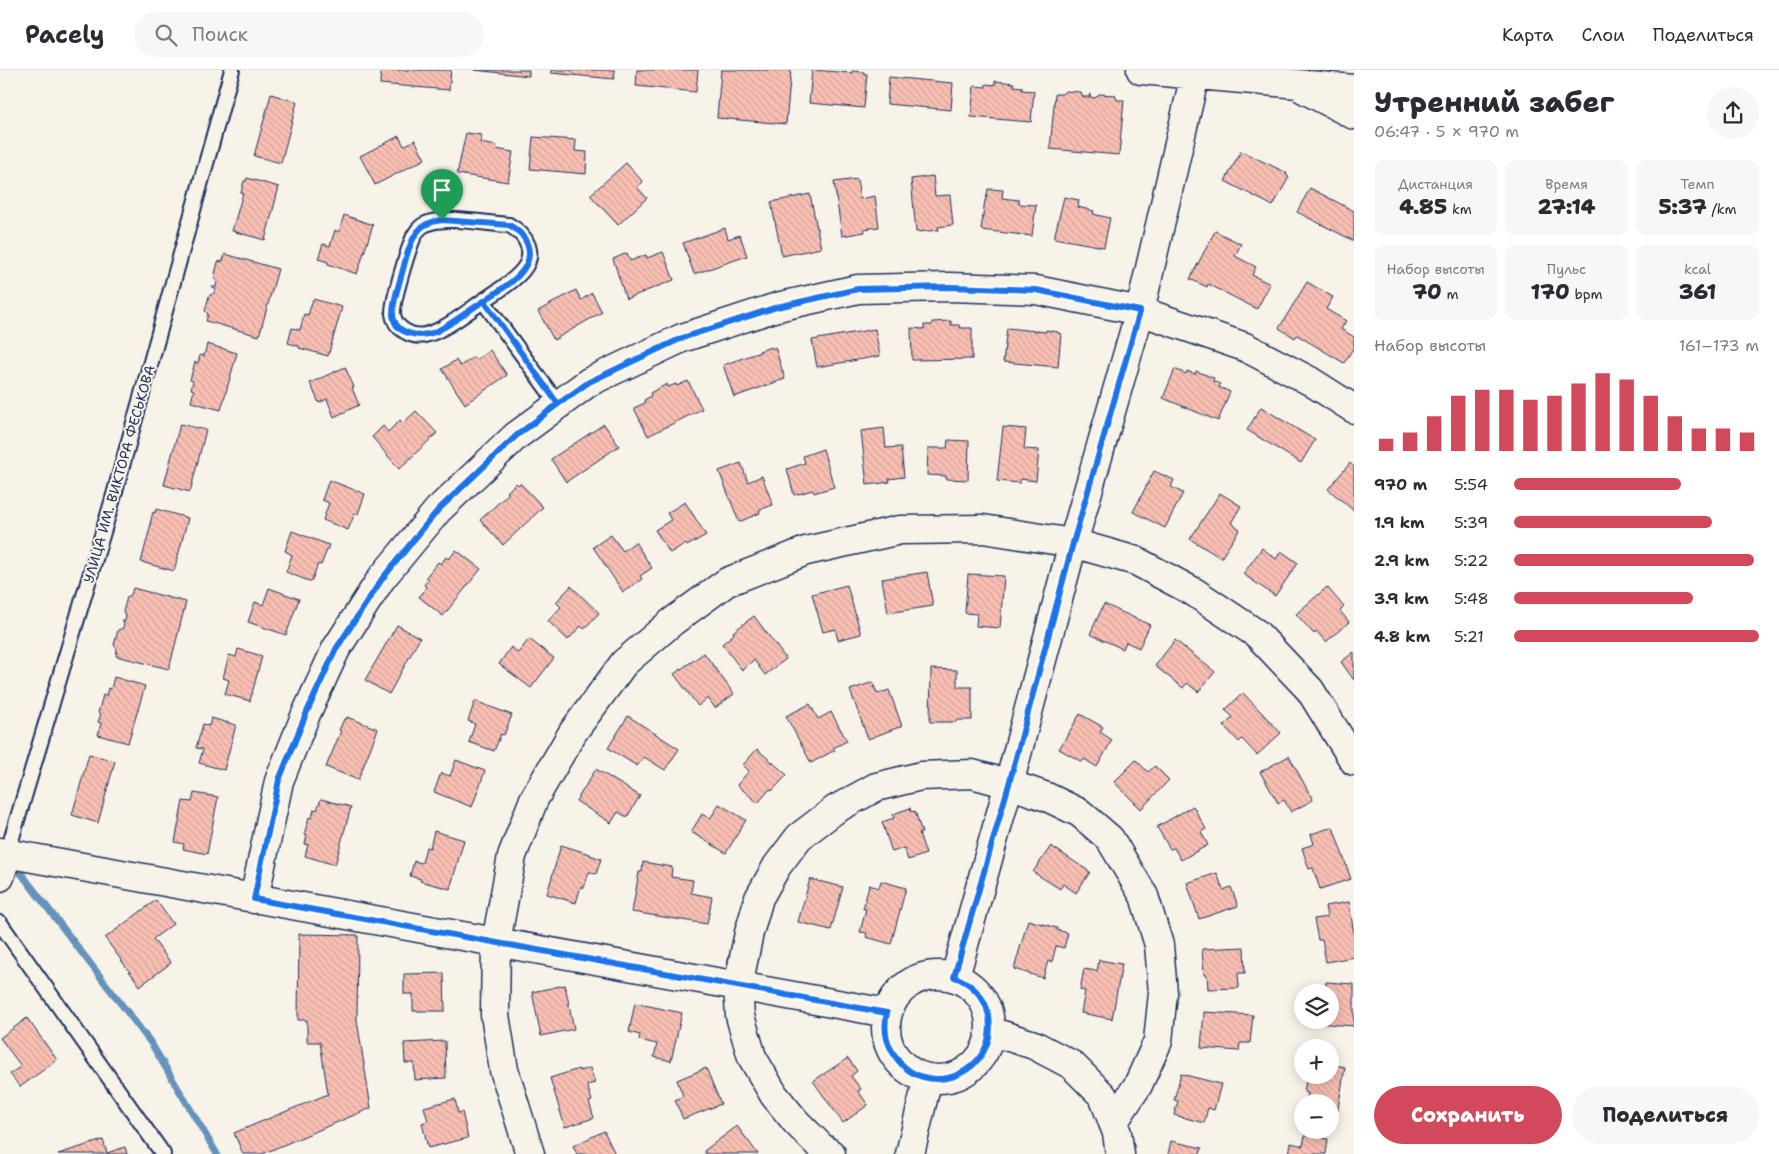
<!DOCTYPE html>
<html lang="ru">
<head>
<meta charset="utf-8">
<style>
	body { margin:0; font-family:"Shantell Sans",sans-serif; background:#f7f7f7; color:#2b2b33; height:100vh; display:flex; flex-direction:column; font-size:19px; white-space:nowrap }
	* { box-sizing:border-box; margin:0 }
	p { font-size:16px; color:#7c7c81 }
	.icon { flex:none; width:28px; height:28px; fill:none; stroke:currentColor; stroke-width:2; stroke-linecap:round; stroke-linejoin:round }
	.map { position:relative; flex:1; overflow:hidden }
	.details { display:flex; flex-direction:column; background:#fff; width:425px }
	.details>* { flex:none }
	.controls { position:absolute; left:1294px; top:914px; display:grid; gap:10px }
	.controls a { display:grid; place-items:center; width:45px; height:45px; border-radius:50%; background:#fff; box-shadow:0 2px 12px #0003; font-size:25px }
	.pin { position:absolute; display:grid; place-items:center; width:42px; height:42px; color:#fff; margin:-51px -21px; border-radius:50% 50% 50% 0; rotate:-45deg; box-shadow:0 0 5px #0007 }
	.pin .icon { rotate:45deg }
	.round { display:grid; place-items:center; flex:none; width:52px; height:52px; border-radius:26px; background:#f7f7f7 }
	.overview { display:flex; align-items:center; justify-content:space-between; height:85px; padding:0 20px }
	h1 { font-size:28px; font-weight:800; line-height:38px }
	.figures { display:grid; grid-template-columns:repeat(3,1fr); gap:8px; height:85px; padding:5px 20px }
	.figures div { display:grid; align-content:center; border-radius:10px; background:#f7f7f7; text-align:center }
	.figures b { font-size:21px; font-weight:800 }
	.figures small { font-size:14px; font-weight:400 }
	.figures p { font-size:14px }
	.chart { height:140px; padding:10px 20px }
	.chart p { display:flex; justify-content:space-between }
	.chart svg { width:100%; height:90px; margin-top:5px; stroke:#d1495b; stroke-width:6 }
	.primary-button { display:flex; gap:10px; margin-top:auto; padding:10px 20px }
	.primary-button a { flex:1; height:58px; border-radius:30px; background:#d1495b; color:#fff; font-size:20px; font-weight:800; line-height:58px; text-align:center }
	.primary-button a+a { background:#f7f7f7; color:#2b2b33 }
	ul { padding:0 20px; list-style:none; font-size:16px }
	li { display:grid; grid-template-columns:80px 60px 1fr; align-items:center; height:38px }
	li i { height:12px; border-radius:6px; background:#d1495b }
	header { display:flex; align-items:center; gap:30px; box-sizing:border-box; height:70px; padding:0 25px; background:#fff; border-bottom:1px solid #e1e1e2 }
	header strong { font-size:24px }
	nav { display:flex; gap:28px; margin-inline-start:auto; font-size:18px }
	.search { width:350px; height:45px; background:#f7f7f7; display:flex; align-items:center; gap:12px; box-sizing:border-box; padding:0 18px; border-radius:28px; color:#7c7c81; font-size:19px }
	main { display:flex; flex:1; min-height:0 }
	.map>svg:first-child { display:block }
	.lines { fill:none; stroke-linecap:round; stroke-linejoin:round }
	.stream { stroke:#6693bb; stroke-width:7 }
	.building { fill:url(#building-back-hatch); stroke:#1b2f5e }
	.service-casing { stroke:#1b2f5e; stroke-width:18 }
	.minor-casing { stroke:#1b2f5e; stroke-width:31 }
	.service { stroke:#f7f3e8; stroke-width:14 }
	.minor { stroke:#f7f3e8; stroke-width:28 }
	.route-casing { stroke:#fff; stroke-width:10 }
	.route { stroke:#1a73e8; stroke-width:6 }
	.labels { text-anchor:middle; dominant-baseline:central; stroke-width:4; stroke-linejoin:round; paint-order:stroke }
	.street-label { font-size:14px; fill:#1b2f5e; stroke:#f7f3e8 }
</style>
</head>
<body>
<header>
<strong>Pacely</strong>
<div class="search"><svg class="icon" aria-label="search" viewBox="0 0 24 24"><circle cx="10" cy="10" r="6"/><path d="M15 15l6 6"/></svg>Поиск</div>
<nav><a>Карта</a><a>Слои</a><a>Поделиться</a></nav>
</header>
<main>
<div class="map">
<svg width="1354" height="1084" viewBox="0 0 1354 1084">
	<defs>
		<pattern id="building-back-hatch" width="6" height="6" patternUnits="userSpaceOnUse" patternTransform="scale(1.25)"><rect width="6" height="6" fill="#f9bfb3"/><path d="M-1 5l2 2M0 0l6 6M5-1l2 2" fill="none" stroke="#d5a49c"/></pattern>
	</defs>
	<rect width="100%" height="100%" fill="#f7f3e8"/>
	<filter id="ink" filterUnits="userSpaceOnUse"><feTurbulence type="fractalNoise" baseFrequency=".02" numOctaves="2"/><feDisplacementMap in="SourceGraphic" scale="10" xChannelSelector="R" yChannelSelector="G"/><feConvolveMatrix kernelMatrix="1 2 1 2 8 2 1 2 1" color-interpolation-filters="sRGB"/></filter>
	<g filter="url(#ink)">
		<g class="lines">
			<path class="stream" d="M14 794 151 973 217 1084"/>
		</g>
		<path class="building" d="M381 0H451L449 20 380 14Z
			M474 0H529V6Z
			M551 0H615L614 9 551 3Z
			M637 0H698L696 22 636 16Z
			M721 0H791L786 54 717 48Z
			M812 0 852 3V1L864 2V4H867L864 38 809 33Z
			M889 7 953 13 951 40 887 34Z
			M995 11 1014 13V16L1022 17V20L1034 21 1031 52 971 47 974 16 986 17V14L995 15Z
			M1065 21 1081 22 1083 27H1089L1090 24V27L1095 28 1099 24 1115 25 1117 30H1124L1119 85 1050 79 1055 24H1062Z
			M271 24 297 32 281 93 254 86Z
			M466 63 482 65 480 73 497 76 496 79 513 82 508 112 457 104Z
			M399 66 404 76 415 70 425 89 375 115 360 86Z
			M533 67 576 70 575 81 587 82 586 104 530 99Z
			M1241 81 1287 103 1286 105 1289 107 1273 136 1225 111Z
			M626 93 643 112 637 117 647 128 618 155 590 125Z
			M933 106 935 126 950 125 953 155 938 157 939 160 916 162 911 109Z
			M247 108 279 117 265 170 232 161 243 123H241L244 111H246Z
			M857 109 860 129 875 126 879 157 864 159 865 162 842 166 834 112Z
			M1310 118 1354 141V171L1297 142Z
			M988 119 1003 120 1002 128 1019 130V134L1036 135 1032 166 981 160 985 130H986Z
			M810 124 821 178 782 186 771 132Z
			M1064 127 1079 130 1078 137 1094 141 1093 144 1110 148 1104 177 1054 168Z
			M344 145 373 155 357 204 328 194V192L318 189 323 174 330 176 335 160 339 162Z
			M725 158 728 169 740 165 747 186 694 204 683 173Z
			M1215 161 1241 174 1235 186 1256 197 1252 205 1270 214 1257 239 1208 214 1207 217 1190 209Z
			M663 182 674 210 626 229 613 189 627 183 630 191 646 185 647 188Z
			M225 184 278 199 259 266 206 251 208 244 205 241 209 226 214 223 216 219 212 217H216L217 212 214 208 218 192 223 191Z
			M1307 212 1333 227 1326 239 1346 251 1341 259 1354 267V277L1344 293 1297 265 1295 268 1279 258Z
			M576 220 581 230 592 223 602 242 554 270 538 241Z
			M313 229 342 237 328 286 299 278V276L288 273 292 258 300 260 304 244 308 245Z
			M951 251V255H959L960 258H972V289L912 290 911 258 924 259V255H932V252Z
			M1007 258 1046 262V260L1058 262V263L1061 264 1058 297 1003 292Z
			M875 259 880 286 817 297 812 270Z
			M207 274 237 283 221 340 191 332 194 320 191 319 193 311 190 310 195 292 198 293 200 285 204 286Z
			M771 277 772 279 775 277 785 309 734 327 723 295 760 282 759 281Z
			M490 280 507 305 465 334 442 299 456 290 460 296 474 287 476 290Z
			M345 297 354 317 352 318 359 335 334 347 327 329 319 333 310 313Z
			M1175 299 1186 304 1187 301 1195 304 1196 301 1214 308 1213 311 1220 314 1219 317 1230 322 1218 351 1163 328Z
			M688 311 702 339 648 366 634 338 645 333 644 330 651 326 650 323 667 314 668 317 676 314 677 316Z
			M1261 337 1315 370 1301 393 1247 360Z
			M416 341 437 363 399 399 372 367 383 356 388 362 400 350 403 353Z
			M180 354 206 360 190 422 164 415Z
			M604 354 619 376 566 412 551 389Z
			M1003 357 1026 359 1024 379 1039 380 1036 411 1020 409V413L997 411Z
			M884 358 886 378 901 377 904 407 889 409 890 412 867 415 861 361Z
			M948 370 969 371 968 410 946 409V406L927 405 928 378H947Z
			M823 379 834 417 814 423 813 420 794 425 787 399 805 393 803 386Z
			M741 393 748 412 762 406 773 435 759 440 760 443 739 452 719 401Z
			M1350 393 1354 397V441L1328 419Z
			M1154 401 1174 410 1171 417 1183 423 1165 458 1133 442Z
			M329 410 365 424 358 444 355 443 348 460 323 450 329 433 322 430Z
			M516 413 518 415 520 413 543 437 503 475 480 450 509 423 507 422Z
			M1220 423 1241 436 1231 453 1240 459 1221 488 1190 469Z
			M685 432 706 465 687 476 686 473 670 483 655 460 671 450 667 443Z
			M156 439 188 448 174 501 141 492 151 454H150L153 442 155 443Z
			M292 461 329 475 321 495 318 494 311 512 286 502 292 485 285 481Z
			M611 465 623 481 635 472 652 498 640 506 642 509 623 522 593 477Z
			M1262 478 1276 489 1281 481 1298 493 1275 526 1243 504Z
			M456 480 481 499 443 546 419 527 426 517 424 515 429 509 426 507 438 492 441 494 446 487 449 489Z
			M927 502 933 536 888 543 882 509Z
			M968 504 1004 506 1000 558 976 556 977 544 965 543Z
			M847 515 861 564 838 570 835 559 823 562 812 524Z
			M571 516 599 543 584 559 581 556 568 570 548 551 561 537 556 532Z
			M1327 517 1344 537 1340 541 1349 552 1326 572 1316 561 1314 564 1296 544Z
			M133 518 186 532 169 599 116 586 117 579 114 575 118 560 123 558 124 553 121 551H125L126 546 123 542 127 527 131 525Z
			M269 518 299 529 286 565 248 552 255 532 263 535Z
			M1104 534 1150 555 1139 578 1126 572 1123 579 1090 564Z
			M754 546 786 589 765 605 754 590 742 600 722 574 734 564 733 562Z
			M397 555 420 568 389 624 365 610Z
			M529 569 554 588 531 618 499 594 511 577 518 583Z
			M1175 570 1215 602 1198 622 1187 613 1183 618 1155 596Z
			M238 579 262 586 250 631 225 624 229 610 223 608 229 585 236 587Z
			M1354 582V610L1341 592Z
			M704 583 734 624 715 638 708 628 698 636 674 604Z
			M931 599 957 600V617H972V650H956V652H930Z
			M114 607 145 616 128 673 98 665 101 653 98 652 101 644 98 643 103 625 106 626 108 618 111 619Z
			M873 612 877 624 889 620 902 656 868 669 850 620Z
			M1243 623 1281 663 1257 685 1242 669 1239 672 1224 656 1233 647 1225 640Z
			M475 631 512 645 504 665 501 664 494 681 469 672 475 654 468 651Z
			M810 634 818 649 831 642 847 671 833 678 835 680 811 693 786 646Z
			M1080 644 1103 657 1100 662 1112 670 1097 697 1084 689 1082 692 1059 679Z
			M628 646 679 679 665 700 644 687 637 696 608 678Z
			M347 647 378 659 358 710 326 697 341 661 339 660 344 649 346 650Z
			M211 648 236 655 224 700 199 693 203 679 196 678 203 654 209 656Z
			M757 679 787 705 772 721 770 719 758 733 737 715 749 701 743 695Z
			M89 684 115 691 98 753 72 745Z
			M1289 686 1313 730 1291 742 1284 730 1278 733 1260 702Z
			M456 690 485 701 472 737 434 722 441 703 450 706Z
			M1136 690 1148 702 1155 696 1169 710 1141 739 1114 712Z
			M596 699 640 726 627 747 618 742 611 753 576 731Z
			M194 723 218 727 207 784 183 779 184 774 175 772 183 731 192 732Z
			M321 729 351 737 335 795 305 786 308 775 305 774 307 766 304 765 309 747 312 748 314 739 317 740Z
			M719 734 746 750 726 783 691 762 702 744 710 749Z
			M1193 736 1206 759 1201 762 1208 775 1181 790 1174 778 1170 779 1157 757Z
			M910 738 911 742 915 741 922 763H919L926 784 908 790 904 778 892 782 882 752 894 748 893 744Z
			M1333 757 1351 809 1320 819 1313 798 1309 799 1302 778 1314 774 1311 764Z
			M434 761 464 770 450 819 420 811 421 809 410 806 414 791 422 793 426 777 430 778Z
			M561 775 590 784V785L601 789 596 804 589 802 584 818 581 816 576 833 547 824Z
			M1051 776 1090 802 1076 823 1063 814 1060 819 1033 802Z
			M643 792 672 797 671 807 693 810 691 823 712 827 707 854 632 842 639 802H642Z
			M1217 803 1223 820 1231 817 1238 836 1199 849 1187 813Z
			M810 809 843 817 831 860 798 852Z
			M881 811 906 818 891 874 866 867 867 863 860 862 866 839H863L869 815 879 818Z
			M156 830 173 854 153 869 171 893 140 916 105 868Z
			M1349 832 1354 865V887L1326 892 1322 870H1318L1314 849 1327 847 1325 836Z
			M1028 850 1057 858V860L1068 863 1064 878 1056 876 1052 892 1048 891 1043 908 1014 899Z
			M299 864 358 865 357 950 371 1038 262 1084H243L234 1063 328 1024 320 972H307V950H298Z
			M1244 877 1245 903H1238L1239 918 1208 919 1207 905H1204L1202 879Z
			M1099 890 1122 894 1112 949 1081 943 1085 921 1080 920 1084 899 1097 901Z
			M444 903 445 941H413V924H404V904Z
			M1326 912 1354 914V956L1316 953V950H1330V922H1325Z
			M565 915 574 959 541 966 532 922Z
			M635 933 682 943 671 991 654 987 657 974 639 970 640 965 629 962Z
			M1204 942 1253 945 1250 973H1240L1239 981 1201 978Z
			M27 948 57 990 20 1017 10 1004 21 996 0 968Z
			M445 971 446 1008 415 1010 414 993H405L404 973Z
			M848 988 857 1001 851 1006 861 1019 858 1021 868 1035 843 1053 813 1011Z
			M1330 994 1345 997 1336 1051 1330 1050V1032H1306L1308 1023 1304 1022 1307 1005H1330Z
			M590 998 595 1013 587 1015 592 1031 589 1032 594 1048 565 1057 550 1008 579 999V1001Z
			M706 998 721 1034 683 1049 675 1030 683 1026 677 1010Z
			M1181 1004 1221 1014 1214 1040 1208 1038 1204 1053 1174 1045 1178 1031 1174 1030Z
			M455 1029 458 1043 462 1042 468 1068 428 1078 422 1053 428 1051 424 1037Z
			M737 1056 758 1084H706L704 1081Z
			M604 1061 615 1084H577L573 1076Z
			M1305 1065 1328 1069 1326 1084H1289L1291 1073 1303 1076Z
			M103 1070 107 1083 125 1077 127 1084H58Z
			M1171 1071 1202 1078 1200 1084H1168Z"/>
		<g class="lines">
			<defs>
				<path id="service" d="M483 231C467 242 444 261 425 265 412 268 395 259 393 244 392 232 407 184 412 171 414 164 420 156 426 154 445 145 488 154 509 155 527 165 537 184 522 201 512 213 496 222 483 231L558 334
					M7 784 112 432 232 0
					M0 853 163 1084"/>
				<path id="minor" d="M1141 0 1354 19
					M1304 19 1354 45
					M0 782 887 943
					M0 807 7 784
					M254 829 279 711 306 644 336 579 381 509 438 440 516 366 589 312 682 268 777 237 858 219 950 217 1036 220 1140 241 1245 277 1310 311 1354 339
					M886 957a52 52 0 1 1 104 0a52 52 0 1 1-104 0Z
					M955 907 1009 714 1073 473 1140 241 1195 5
					M990 961 1034 975 1072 995 1103 1026 1117 1063 1120 1084
					M530 1084 504 1000 495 945 496 872 512 786 534 729 573 662 624 593 672 552 727 512 806 481 900 460 983 459 1073 473 1136 491 1194 522 1257 564 1310 620 1354 691
					M831 1084 821 1077 796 1052 774 1025 752 987 740 946 738 916 749 863 759 828 777 796 799 767 836 739 876 717 921 706 972 704 1009 714 1047 727 1080 743 1110 769 1144 826 1159 875 1163 923 1158 971 1138 1015 1113 1053
					M910 1084 928 1008"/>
			</defs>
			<use href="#service" class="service-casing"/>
			<use href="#minor" class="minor-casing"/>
			<use href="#service" class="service"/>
			<use href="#minor" class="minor"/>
		</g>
	</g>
	<g class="lines" filter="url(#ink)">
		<defs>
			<path id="route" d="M442 150 509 155C526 164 536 182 523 200 514 213 496 222 484 231L558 334 516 366 438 440 382 509 336 579 306 644 279 710 254 829 887 943C884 956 885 969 892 981 922 1036 1003 1003 988 942 984 926 970 912 954 907L1009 714 1073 473 1140 241 1036 220 950 217 858 219 777 237 682 268 589 312 558 334 484 231C469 240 451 255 435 262 420 268 394 265 393 244 393 233 397 220 400 210 405 194 408 173 419 160 425 153 433 151 442 150"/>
		</defs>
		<use href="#route" class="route-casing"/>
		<use href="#route" class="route"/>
	</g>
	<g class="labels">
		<g class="street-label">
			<text transform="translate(119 404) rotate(-74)">УЛИЦА ИМ. ВИКТОРА ФЕСЬКОВА</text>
		</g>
	</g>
</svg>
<div class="controls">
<a><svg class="icon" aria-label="layers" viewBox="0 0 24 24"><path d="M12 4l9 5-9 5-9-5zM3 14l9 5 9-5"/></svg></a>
<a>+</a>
<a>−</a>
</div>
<div class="pin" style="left:442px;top:150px;background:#1e9e55"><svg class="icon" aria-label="arrive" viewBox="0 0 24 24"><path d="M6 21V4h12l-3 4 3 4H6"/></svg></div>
</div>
<section class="details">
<div class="overview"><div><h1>Утренний забег</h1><p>06:47 · 5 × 970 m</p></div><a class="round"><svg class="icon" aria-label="share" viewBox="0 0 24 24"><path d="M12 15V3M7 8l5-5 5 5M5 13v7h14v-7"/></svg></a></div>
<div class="figures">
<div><p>Дистанция</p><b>4.85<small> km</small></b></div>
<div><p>Время</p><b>27:14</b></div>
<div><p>Темп</p><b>5:37<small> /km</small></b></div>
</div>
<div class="figures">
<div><p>Набор высоты</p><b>70<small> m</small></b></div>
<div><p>Пульс</p><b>170<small> bpm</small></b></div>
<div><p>kcal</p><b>361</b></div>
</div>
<div class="chart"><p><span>Набор высоты</span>161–173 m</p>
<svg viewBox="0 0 160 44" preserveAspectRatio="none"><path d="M5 44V38M15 44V35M25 44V27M35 44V17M45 44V14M55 44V14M65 44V19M75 44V17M85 44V11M95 44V6M105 44V9M115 44V17M125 44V27M135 44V33M145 44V33M155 44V35"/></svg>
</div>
<ul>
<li><b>970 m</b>5:54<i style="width:68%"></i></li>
<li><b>1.9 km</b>5:39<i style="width:81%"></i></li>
<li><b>2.9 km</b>5:22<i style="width:98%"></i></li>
<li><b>3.9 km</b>5:48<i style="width:73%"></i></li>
<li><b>4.8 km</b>5:21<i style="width:100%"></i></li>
</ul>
<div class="primary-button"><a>Сохранить</a><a>Поделиться</a></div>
</section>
</main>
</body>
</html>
